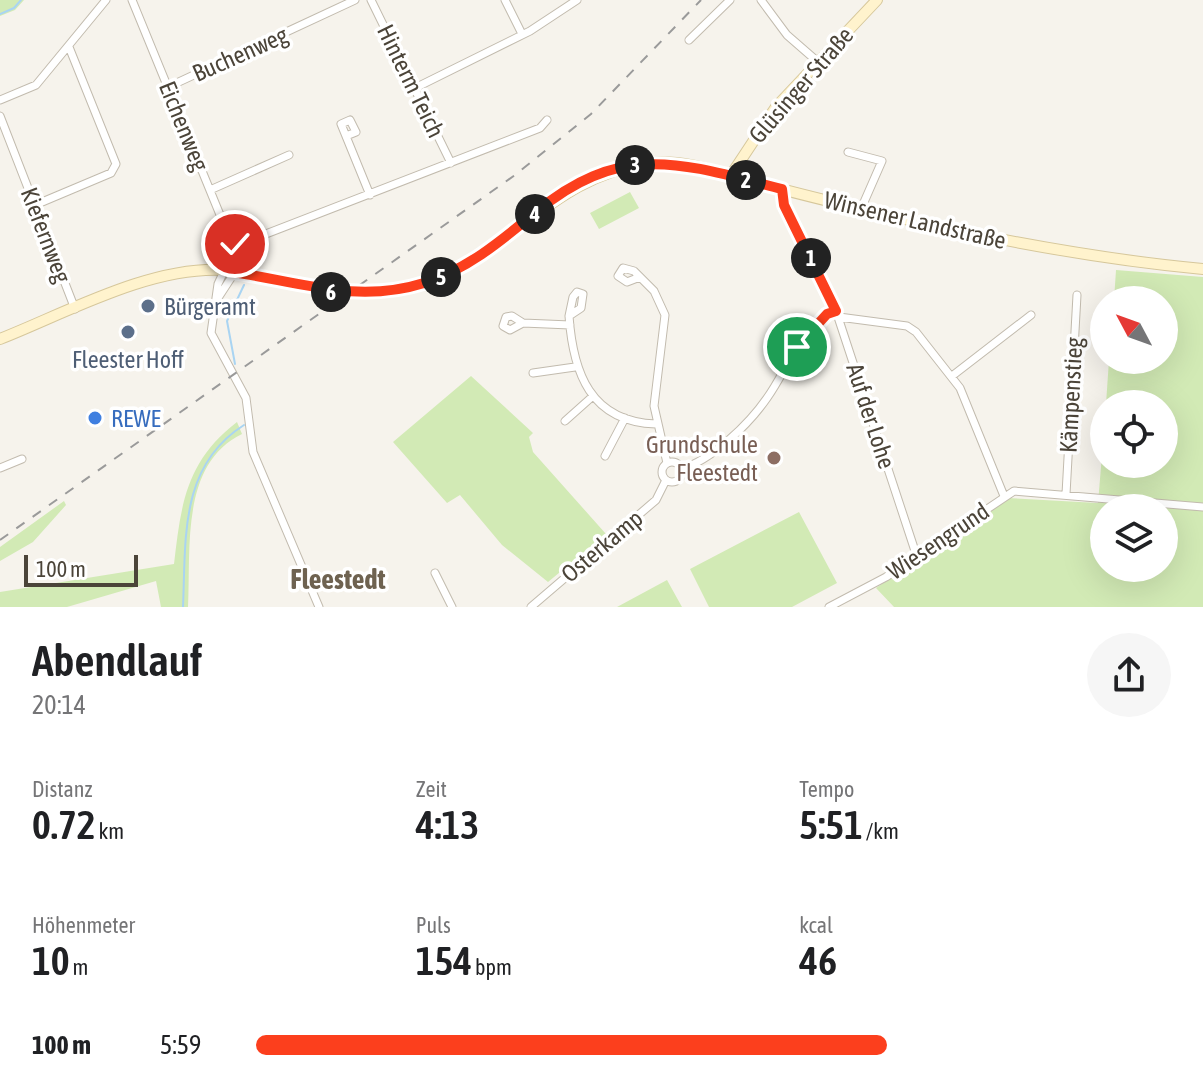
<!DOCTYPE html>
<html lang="de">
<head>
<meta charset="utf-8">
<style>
	body { margin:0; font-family:"Asap Condensed",sans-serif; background:#f6f6f6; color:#202124; height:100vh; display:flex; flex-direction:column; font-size:30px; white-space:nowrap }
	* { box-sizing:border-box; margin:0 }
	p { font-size:26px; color:#757577 }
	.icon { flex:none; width:44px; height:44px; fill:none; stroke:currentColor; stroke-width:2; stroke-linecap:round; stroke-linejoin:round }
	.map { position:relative; height:607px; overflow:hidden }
	.details { display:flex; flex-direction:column; background:#fff; flex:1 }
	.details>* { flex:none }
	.needle { width:52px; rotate:311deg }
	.buttons { position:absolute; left:1090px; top:286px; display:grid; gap:16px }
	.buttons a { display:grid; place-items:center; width:88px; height:88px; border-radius:50%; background:#fff; box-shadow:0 8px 32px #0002; font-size:40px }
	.scale { position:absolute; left:24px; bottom:20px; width:114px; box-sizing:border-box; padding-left:8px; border:4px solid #4b4439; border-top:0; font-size:22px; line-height:28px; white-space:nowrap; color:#4b4439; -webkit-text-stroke:6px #fff; paint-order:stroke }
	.pin { position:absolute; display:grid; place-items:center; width:68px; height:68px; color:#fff; margin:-34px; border:4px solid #fff; border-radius:50%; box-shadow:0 2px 8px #0007 }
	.km { position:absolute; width:40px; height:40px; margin:-20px; border-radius:50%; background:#222; color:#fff; font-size:22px; line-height:40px; text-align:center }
	.round { display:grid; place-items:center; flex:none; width:84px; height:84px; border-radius:42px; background:#f6f6f6 }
	.head { display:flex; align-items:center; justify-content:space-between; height:136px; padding:0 32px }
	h1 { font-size:44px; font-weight:600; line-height:60px }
	.metrics { display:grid; grid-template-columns:repeat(3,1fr); gap:12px; height:136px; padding:8px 32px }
	.metrics div { display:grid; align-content:center }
	.metrics b { font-size:40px; font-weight:600 }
	.metrics small { font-size:22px; font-weight:400 }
	.metrics p { font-size:22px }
	ul { padding:0 32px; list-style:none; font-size:26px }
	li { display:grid; grid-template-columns:128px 96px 1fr; align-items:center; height:60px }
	li i { height:20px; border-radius:10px; background:#fc3f1d }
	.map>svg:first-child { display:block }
	.green { fill:#d2eab5; fill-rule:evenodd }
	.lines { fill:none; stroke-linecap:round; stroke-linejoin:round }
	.stream { stroke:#a9d4f2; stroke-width:2 }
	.street-casing { stroke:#c2bbae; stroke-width:9 }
	.secondary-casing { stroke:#d6c79b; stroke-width:12 }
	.street { stroke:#fff; stroke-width:7 }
	.secondary { stroke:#fff3cd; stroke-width:10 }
	.rail { stroke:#9a9a9a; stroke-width:2; stroke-dasharray:10 10; stroke-linecap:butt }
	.route-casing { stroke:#fff; stroke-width:16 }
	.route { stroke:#fc3f1d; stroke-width:10 }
	.service-dot { fill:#5c6f8a; stroke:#fff; stroke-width:3 }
	.shop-dot { fill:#3f7fe0; stroke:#fff; stroke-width:3 }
	.education-dot { fill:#8d6e63; stroke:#fff; stroke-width:3 }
	.labels { text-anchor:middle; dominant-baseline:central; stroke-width:7; stroke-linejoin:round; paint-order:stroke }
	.street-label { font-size:24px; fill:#4b4439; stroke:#fff }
	.service-label { font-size:24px; fill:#4e5e75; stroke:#fff; text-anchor:start }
	.shop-label { font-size:24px; fill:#366cbe; stroke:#fff; text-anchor:start }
	.education-label { font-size:24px; fill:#785e54; stroke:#fff; text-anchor:end }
	.quarter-label { font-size:28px; font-weight:bold; fill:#6e6250; stroke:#fff }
</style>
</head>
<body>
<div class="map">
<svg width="1203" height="607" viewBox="0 0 1203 607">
	<rect width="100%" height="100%" fill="#f6f3ec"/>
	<path class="green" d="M0 0H24L15 10 0 16Z
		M630 192 639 208 599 229 590 213Z
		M1116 270 1203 277V607H894L876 588 1007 498 1098 503 1104 431V464H1164V404H1106L1109 360H1164V300H1114ZM1104 508H1164V568H1104Z
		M471 376 533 433 529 437 533 452 606 534 548 582 502 545 460 495 447 503 393 442Z
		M237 422 242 434C180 464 191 549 188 607H161L156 581 67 607H0V592L174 564C181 504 186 461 237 422Z
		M64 501 66 505 33 542 0 561V547Z
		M799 512 837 583 792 607H709L690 569Z
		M667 580 682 607H617Z"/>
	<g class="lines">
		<path class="stream" d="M0 14 14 8 21 0
			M235 364 227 321 244 285
			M183 607C186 539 179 466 244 425"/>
		<defs>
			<path id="street" d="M132 0 225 227 240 249
				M371 0 451 163
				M505 0 522 34
				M761 0 787 35 818 62
				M689 40 730 0
				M168 87 355 0
				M415 88 530 31 577 0
				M0 100 36 85 106 0
				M0 116 75 309
				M346 136 356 132 350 120 341 124 370 195
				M848 152 882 161 861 209
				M782 189 784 205 836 311 917 557
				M210 190 289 155
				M35 205 111 173 116 164 69 47
				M640 277 627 282 618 276 623 268 634 271 654 291 665 315 654 406 667 463
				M214 304 231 278 240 249
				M569 316 573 297 577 292 583 294 581 308 569 316C573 372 590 422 656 424
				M839 317 907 326 916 332 960 388 1004 496
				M523 323 510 330 503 326 506 317 512 316 523 323 570 325
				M533 373 575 367
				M952 376 1031 315
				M565 421 593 396
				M605 456 625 418
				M662 472a10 10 0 1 1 20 0a10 10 0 1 1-20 0Z
				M0 468 22 459
				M681 469C712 460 749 424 767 398 788 369 801 325 836 311
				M1066 494 1077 295
				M435 573 452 607
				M319 607 253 452 246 398 211 333 218 284 232 254 253 239 540 128 547 120
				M531 607 656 500 666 480
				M829 607 886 577 1014 491 1203 507"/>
			<path id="secondary" d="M731 175 776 107 877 0
				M0 339C66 313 150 266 223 270 281 274 332 300 392 291 495 276 544 176 649 163 685 159 721 173 755 182 787 191 820 199 853 207 969 235 1084 258 1203 269"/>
		</defs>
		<use href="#street" class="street-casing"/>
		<use href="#secondary" class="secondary-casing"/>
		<use href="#street" class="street"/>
		<use href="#secondary" class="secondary"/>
		<path class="rail" d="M0 540 515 175 591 114 701 0"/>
	</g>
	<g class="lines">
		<defs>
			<path id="route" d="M235 244 240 249 233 272C299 282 358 304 424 283 468 269 502 240 536 212 623 140 684 164 782 189L784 205 836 311 827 314 797 347"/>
		</defs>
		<use href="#route" class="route-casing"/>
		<use href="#route" class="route"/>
	</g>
	<g class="service-dot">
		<circle cx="148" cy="306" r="8"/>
		<circle cx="128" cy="332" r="8"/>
	</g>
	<circle class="shop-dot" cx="95" cy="418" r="8"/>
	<circle class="education-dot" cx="774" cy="458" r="8"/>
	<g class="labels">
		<g class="street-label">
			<text transform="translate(240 54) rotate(-24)">Buchenweg</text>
			<text transform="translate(411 81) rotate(64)">Hinterm Teich</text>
			<text transform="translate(801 85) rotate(-49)">Glüsinger Straße</text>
			<text transform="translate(184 126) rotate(68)">Eichenweg</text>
			<text transform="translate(915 220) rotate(13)">Winsener Landstraße</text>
			<text transform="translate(46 235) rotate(69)">Kiefernweg</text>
			<text transform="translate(1071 395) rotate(-87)">Kämpenstieg</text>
			<text transform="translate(871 416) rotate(72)">Auf der Lohe</text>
			<text transform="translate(938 541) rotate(-34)">Wiesengrund</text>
			<text transform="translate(602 546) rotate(-40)">Osterkamp</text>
		</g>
		<g class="service-label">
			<text x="164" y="306">Bürgeramt</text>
			<text x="128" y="359" text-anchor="middle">Fleester Hoff</text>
		</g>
		<g class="shop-label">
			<text x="111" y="418">REWE</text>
		</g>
		<g class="education-label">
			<text x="758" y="444">Grundschule<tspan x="758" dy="28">Fleestedt</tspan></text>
		</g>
		<g class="quarter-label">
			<text x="338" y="579">Fleestedt</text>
		</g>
	</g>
</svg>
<div class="buttons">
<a><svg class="needle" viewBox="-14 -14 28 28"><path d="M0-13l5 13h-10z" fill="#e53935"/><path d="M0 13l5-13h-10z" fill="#757577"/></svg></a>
<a><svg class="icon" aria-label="locate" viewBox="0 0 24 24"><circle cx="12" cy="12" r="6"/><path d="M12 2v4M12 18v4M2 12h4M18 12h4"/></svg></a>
<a><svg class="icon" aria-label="layers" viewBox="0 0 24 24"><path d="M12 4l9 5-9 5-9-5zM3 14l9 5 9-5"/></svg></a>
</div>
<div class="scale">100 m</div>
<div class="pin" style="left:797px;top:347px;background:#1e9e55"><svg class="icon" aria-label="arrive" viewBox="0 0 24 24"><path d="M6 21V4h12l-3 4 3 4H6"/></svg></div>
<div class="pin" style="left:235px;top:244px;background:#d93025"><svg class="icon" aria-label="check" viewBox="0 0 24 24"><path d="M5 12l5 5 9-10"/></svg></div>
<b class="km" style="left:811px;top:258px">1</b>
<b class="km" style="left:746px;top:180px">2</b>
<b class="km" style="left:635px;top:165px">3</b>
<b class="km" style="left:535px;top:214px">4</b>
<b class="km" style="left:441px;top:277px">5</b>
<b class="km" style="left:331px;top:292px">6</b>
</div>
<section class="details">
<div class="head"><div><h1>Abendlauf</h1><p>20:14</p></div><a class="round"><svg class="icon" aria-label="share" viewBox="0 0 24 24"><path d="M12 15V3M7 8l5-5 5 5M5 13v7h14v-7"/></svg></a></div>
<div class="metrics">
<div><p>Distanz</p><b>0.72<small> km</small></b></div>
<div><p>Zeit</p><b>4:13</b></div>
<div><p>Tempo</p><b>5:51<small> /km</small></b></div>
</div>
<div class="metrics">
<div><p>Höhenmeter</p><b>10<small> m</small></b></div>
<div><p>Puls</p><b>154<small> bpm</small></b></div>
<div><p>kcal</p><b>46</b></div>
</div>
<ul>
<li><b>100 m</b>5:59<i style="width:69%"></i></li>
</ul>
</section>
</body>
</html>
